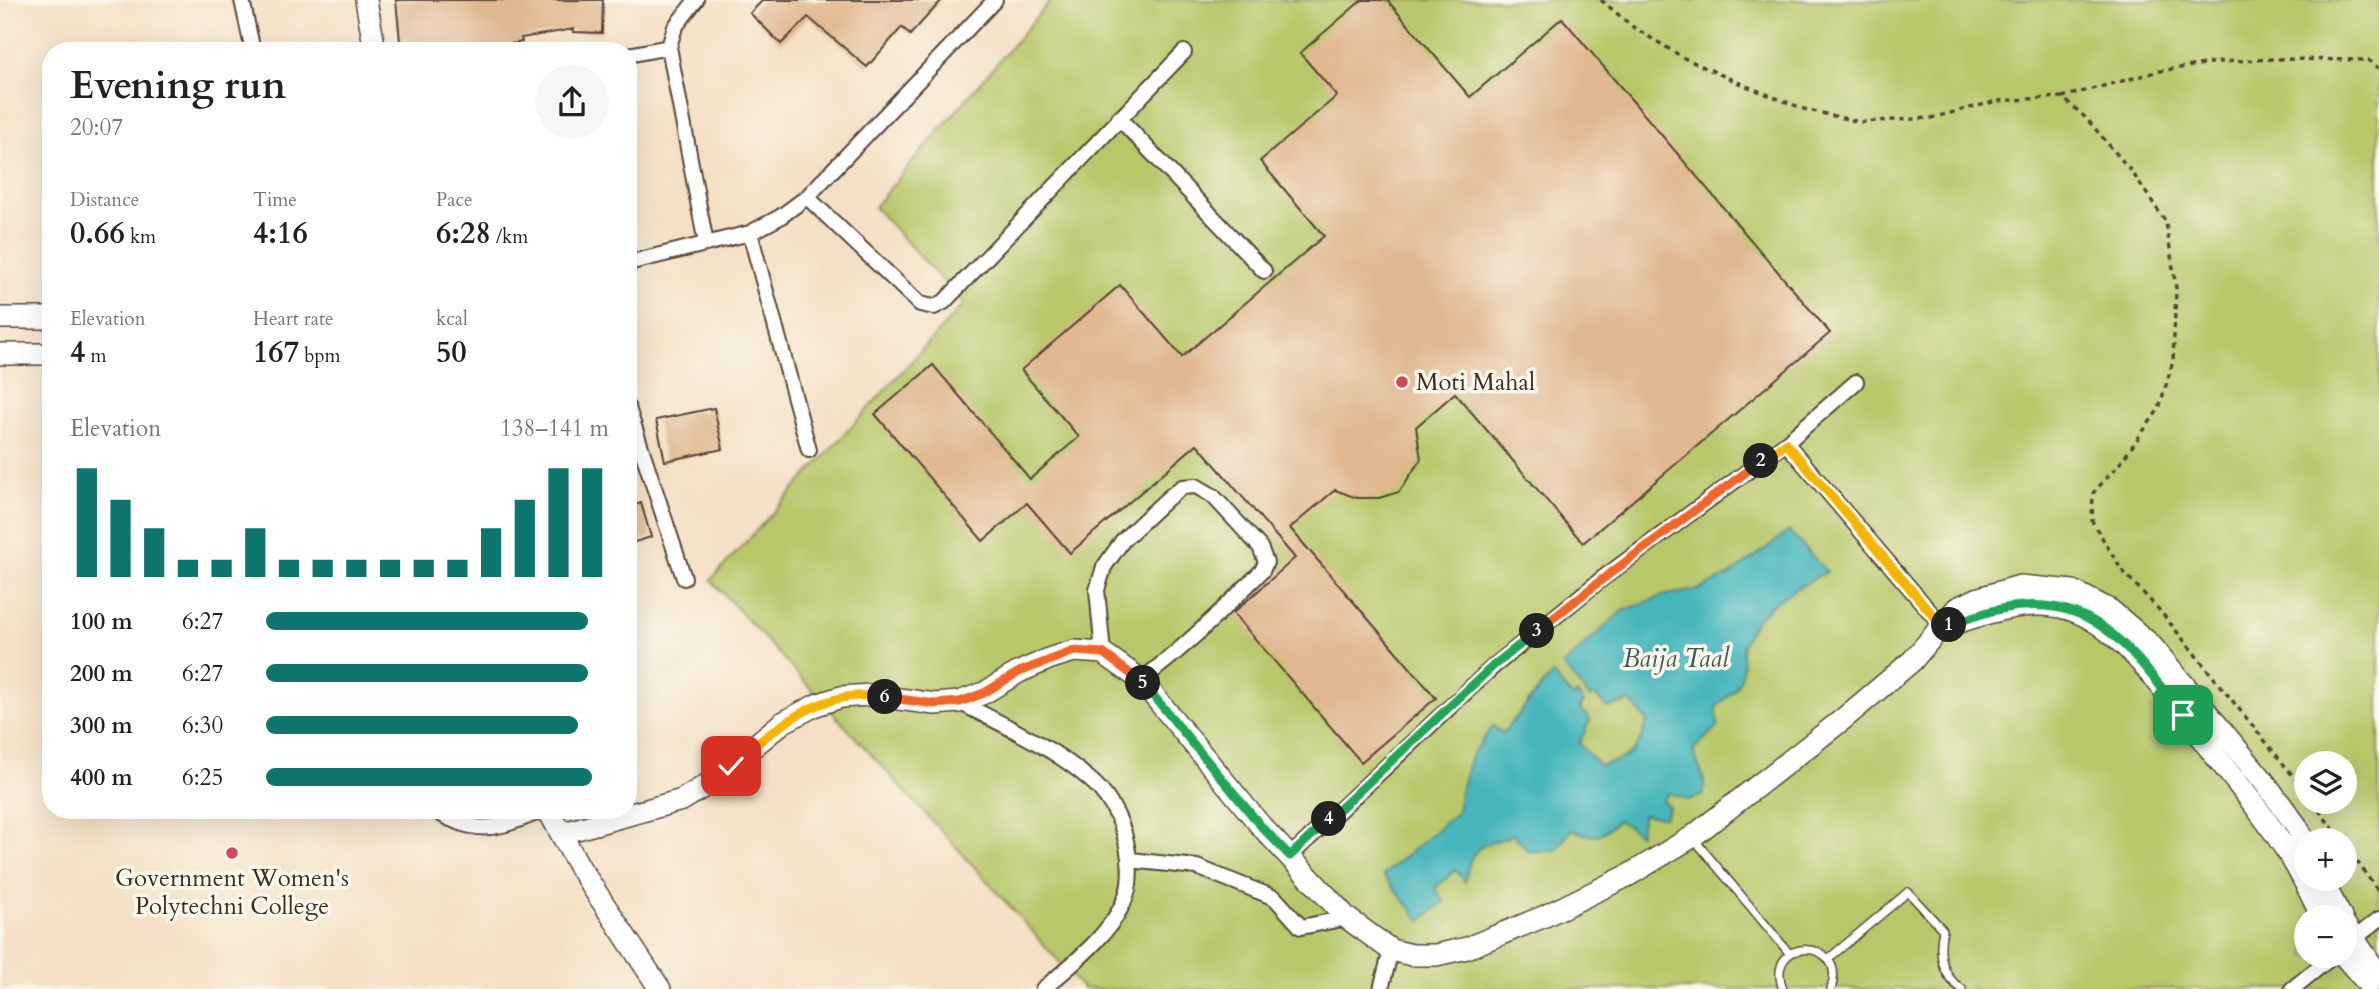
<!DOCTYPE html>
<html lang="en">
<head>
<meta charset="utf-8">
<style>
	body { margin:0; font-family:Cardo,serif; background:#f6f6f6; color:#202124; height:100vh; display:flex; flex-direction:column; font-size:26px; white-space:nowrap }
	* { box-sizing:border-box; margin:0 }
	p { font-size:23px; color:#757577 }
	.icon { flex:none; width:38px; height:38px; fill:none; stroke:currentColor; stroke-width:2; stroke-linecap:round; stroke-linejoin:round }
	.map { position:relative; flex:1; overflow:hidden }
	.sheet { position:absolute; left:42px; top:42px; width:595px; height:777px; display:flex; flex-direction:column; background:#fff; border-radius:28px; box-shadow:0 7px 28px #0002 }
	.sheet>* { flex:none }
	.controls { position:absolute; left:2294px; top:751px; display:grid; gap:14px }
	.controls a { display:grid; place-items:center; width:63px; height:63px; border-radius:50%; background:#fff; box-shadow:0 7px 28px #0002; font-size:35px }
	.pin { position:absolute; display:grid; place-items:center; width:60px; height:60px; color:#fff; margin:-30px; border-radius:14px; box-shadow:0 4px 10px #0006 }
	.km { position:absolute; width:35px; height:35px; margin:-18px; border-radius:50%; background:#222; color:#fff; font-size:19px; line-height:35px; text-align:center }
	.round { display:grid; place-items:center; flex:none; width:74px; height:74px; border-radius:37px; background:#f6f6f6 }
	.overview { display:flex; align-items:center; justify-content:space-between; height:119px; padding:0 28px }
	h1 { font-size:38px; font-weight:800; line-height:52px }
	.stats { display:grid; grid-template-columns:repeat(3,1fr); gap:10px; height:119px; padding:7px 28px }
	.stats div { display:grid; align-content:center }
	.stats b { font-size:30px; font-weight:800 }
	.stats small { font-size:19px; font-weight:400 }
	.stats p { font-size:19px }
	.chart { height:196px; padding:14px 28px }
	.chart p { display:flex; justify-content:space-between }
	.chart svg { width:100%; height:126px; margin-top:7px; stroke:#0f766e; stroke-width:6 }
	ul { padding:0 28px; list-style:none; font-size:23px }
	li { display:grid; grid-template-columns:112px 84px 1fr; align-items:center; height:52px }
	li i { height:18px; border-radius:9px; background:#0f766e }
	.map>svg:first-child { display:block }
	.green { fill:#b7c769; stroke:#797844; stroke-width:2; fill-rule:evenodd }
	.water { fill:#46b6bc; stroke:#40706d; stroke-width:2 }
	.building { fill:#e0b78f }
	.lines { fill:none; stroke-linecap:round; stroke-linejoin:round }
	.lane-casing { stroke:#574537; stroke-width:10 }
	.street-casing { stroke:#574537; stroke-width:18 }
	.secondary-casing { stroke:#574537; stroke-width:24 }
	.path { stroke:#574537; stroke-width:3.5; stroke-dasharray:5 5; stroke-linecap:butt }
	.lane { stroke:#fff; stroke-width:7 }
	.street { stroke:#fff; stroke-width:14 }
	.secondary { stroke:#fff; stroke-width:21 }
	.split-1-casing { stroke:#fff; stroke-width:14 }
	.split-2-casing { stroke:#fff; stroke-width:14 }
	.split-3-casing { stroke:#fff; stroke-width:14 }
	.split-4-casing { stroke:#fff; stroke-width:14 }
	.split-5-casing { stroke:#fff; stroke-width:14 }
	.split-6-casing { stroke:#fff; stroke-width:14 }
	.split-7-casing { stroke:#fff; stroke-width:14 }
	.split-1 { stroke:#22a559; stroke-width:9 }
	.split-2 { stroke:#f5b400; stroke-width:9 }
	.split-3 { stroke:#f0652b; stroke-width:9 }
	.split-4 { stroke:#22a559; stroke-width:9 }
	.split-5 { stroke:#22a559; stroke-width:9 }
	.split-6 { stroke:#f0652b; stroke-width:9 }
	.split-7 { stroke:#f5b400; stroke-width:9 }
	.poi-dot { fill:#d1495b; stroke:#fbf7ec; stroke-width:2.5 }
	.labels { text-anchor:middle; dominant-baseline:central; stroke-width:7; stroke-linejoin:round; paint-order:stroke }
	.poi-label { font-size:24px; fill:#3b2a1e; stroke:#fbf7ec; text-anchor:start }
	.water-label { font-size:26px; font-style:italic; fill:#3f5b55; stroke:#fbf7ec }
</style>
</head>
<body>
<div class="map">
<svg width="2379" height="989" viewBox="0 0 2379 989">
	<rect width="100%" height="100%" fill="#fbf7ec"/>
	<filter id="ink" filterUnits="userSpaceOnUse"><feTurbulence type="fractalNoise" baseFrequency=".0143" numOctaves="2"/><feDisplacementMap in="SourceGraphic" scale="14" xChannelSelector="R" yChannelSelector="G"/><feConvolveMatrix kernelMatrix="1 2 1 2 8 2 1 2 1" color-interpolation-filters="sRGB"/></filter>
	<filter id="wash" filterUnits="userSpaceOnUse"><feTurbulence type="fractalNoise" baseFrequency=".00686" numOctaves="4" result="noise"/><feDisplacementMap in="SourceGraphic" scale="28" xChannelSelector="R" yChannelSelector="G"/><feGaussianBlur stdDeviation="1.57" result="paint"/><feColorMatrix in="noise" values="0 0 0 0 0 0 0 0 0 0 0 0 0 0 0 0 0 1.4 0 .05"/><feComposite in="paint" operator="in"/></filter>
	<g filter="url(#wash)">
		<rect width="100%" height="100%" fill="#f4e0c4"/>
		<path class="green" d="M1051 0H2379V989H1083L989 883 711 580 964 304 874 207ZM2306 763H2345V802H2306ZM2306 840H2345V878H2306ZM2306 917H2345V956H2306Z"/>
		<path class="water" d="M1789 531 1827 572C1796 588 1753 609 1743 646 1741 653 1743 661 1743 668 1742 686 1728 696 1716 707L1718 726 1693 750 1704 780V795L1688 800 1670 793 1662 800 1669 807 1665 817 1642 815 1640 834 1618 820C1600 839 1595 838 1572 830L1556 850 1529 852 1513 834C1503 841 1496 840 1486 844 1470 850 1468 868 1465 882L1456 870 1435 888 1444 901 1421 921 1383 875 1458 812 1460 793 1471 756 1493 726 1503 733 1552 674 1573 697 1577 694 1584 702 1580 708 1590 720 1579 744 1599 765C1632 759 1638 752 1647 720L1630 701 1607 708 1595 695 1590 698 1563 665 1622 611 1666 595 1698 590 1730 575Z"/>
		<g id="blocks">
			<path class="building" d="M396 0H603L602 33 573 32 574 29 521 38 522 42 470 51H401Z
				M763 0H942L910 35 902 27 867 67 808 17 781 44 750 13Z
				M1362 0H1387L1470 97 1562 18 1830 333 1583 543 1455 393 1416 427 1421 459 1399 492 1379 498H1357L1335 490 1290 528 1436 698 1361 762 1233 613 1295 558 1197 444 1070 553 1027 503 983 541 875 414 933 365 1030 479 1079 437 1021 370 1120 285 1182 357 1324 236 1260 161 1337 96 1300 53Z
				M714 408 723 449 665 461 656 420Z
				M641 503 651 537 628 544V507Z"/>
		</g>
	</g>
	<g filter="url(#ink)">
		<use href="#blocks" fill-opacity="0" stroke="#574537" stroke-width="2"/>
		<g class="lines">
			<defs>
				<path id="lane" d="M1693 838 1790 954
					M1828 959 1908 892 1943 930C1938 952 1941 976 1962 989
					M1783 989C1763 936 1849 937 1831 989"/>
				<path id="street" d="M242 0 253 51
					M696 0 675 27 669 47 706 244
					M628 55 669 47
					M1119 118 1264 271
					M807 197 920 304 934 307 944 302 1184 52
					M750 233 809 450
					M628 263 750 233 780 217 807 197 995 0
					M628 408 684 578
					M1786 443 1943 627
					M1103 653 1097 590 1104 567 1123 540 1168 498 1182 487 1196 486 1213 496 1260 547 1266 562 1262 571C1223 609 1185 648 1141 680
					M959 702C1003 725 1051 746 1088 778 1107 793 1121 818 1126 841 1129 855 1131 869 1129 884 1123 925 1073 964 1043 989
					M433 810C480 837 496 829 544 810
					M1290 856 1494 666 1603 578 1786 443 1856 382
					M1130 860 1197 867 1275 898 1301 927 1347 918
					M2349 943 2379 919
					M1381 989 1391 950
					M2292 989 2333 956"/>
				<path id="secondary" d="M366 0 375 51
					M0 318H51
					M0 354H51
					M1943 627C1982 615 2026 597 2068 609 2123 625 2175 705 2210 749 2237 783 2267 819 2290 856 2302 875 2312 897 2322 917
					M548 810 580 868 660 989
					M563 833 682 800 708 784 782 723 816 705 841 697 870 695 935 704 959 702 984 693 1019 672 1051 658 1074 651 1103 653 1141 680 1261 826 1347 918 1391 950 1412 955H1436L1467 948 1545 916 1629 875 1692 837 1842 720 1912 661 1957 608 1979 598 2020 586 2073 591 2110 610 2150 644 2262 779 2296 825 2306 844
					M2321 878 2341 917
					M2345 925 2379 976
					M2344 956 2369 985"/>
			</defs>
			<use href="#lane" class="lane-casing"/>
			<use href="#street" class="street-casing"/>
			<use href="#secondary" class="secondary-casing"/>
			<path class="path" d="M1601 0 1633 27 1684 58 1746 86 1804 109 1860 122 1931 118 1997 101 2062 97 2086 118 2132 172 2166 222 2176 288 2173 361 2159 409 2121 462 2093 493 2092 521 2121 569 2161 612 2306 792
				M2062 97 2160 71 2218 62 2274 59 2368 60 2379 68
				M2313 802 2341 840
				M2345 845 2379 892"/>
			<use href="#lane" class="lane"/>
			<use href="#street" class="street"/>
			<use href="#secondary" class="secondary"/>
		</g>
	</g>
	<g class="lines" filter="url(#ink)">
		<defs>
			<path id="split-1" d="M1949 625C1966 620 1983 612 2001 609 2093 590 2132 650 2183 715"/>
			<path id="split-2" d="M1761 461 1786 443 1943 627 1949 625"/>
			<path id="split-3" d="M1537 631 1604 578 1761 461"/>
			<path id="split-4" d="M1329 819 1493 666 1537 631"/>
			<path id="split-5" d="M1143 683 1261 826 1290 856 1329 819"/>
			<path id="split-6" d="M885 697 935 704 960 702 984 693 1019 672 1074 651 1103 653 1143 683"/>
			<path id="split-7" d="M731 766C777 727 820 687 885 697"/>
		</defs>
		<use href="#split-1" class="split-1-casing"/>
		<use href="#split-2" class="split-2-casing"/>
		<use href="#split-3" class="split-3-casing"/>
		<use href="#split-4" class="split-4-casing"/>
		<use href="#split-5" class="split-5-casing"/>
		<use href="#split-6" class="split-6-casing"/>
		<use href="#split-7" class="split-7-casing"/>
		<use href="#split-1" class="split-1"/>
		<use href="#split-2" class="split-2"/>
		<use href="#split-3" class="split-3"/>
		<use href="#split-4" class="split-4"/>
		<use href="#split-5" class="split-5"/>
		<use href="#split-6" class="split-6"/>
		<use href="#split-7" class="split-7"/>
	</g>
	<g class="poi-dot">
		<circle cx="1402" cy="382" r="7"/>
		<circle cx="232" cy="853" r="7"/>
	</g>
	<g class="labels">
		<g class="poi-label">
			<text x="1416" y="382">Moti Mahal</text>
			<text x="232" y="878" text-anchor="middle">Government Women's<tspan x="232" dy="28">Polytechni College</tspan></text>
		</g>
		<g class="water-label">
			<text x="1676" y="658">Baija Taal</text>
		</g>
	</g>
</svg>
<div class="controls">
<a><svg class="icon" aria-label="layers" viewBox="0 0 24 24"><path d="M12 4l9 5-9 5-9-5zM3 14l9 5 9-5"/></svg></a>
<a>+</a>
<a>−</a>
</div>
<div class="pin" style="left:2183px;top:715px;background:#1e9e55"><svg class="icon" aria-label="arrive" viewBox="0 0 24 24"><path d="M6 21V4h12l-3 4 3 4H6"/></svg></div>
<div class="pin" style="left:731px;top:766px;background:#d93025"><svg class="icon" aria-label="check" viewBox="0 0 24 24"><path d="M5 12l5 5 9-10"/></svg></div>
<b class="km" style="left:1949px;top:625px">1</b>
<b class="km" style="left:1761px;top:461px">2</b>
<b class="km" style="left:1537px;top:631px">3</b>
<b class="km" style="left:1329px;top:819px">4</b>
<b class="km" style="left:1143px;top:683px">5</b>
<b class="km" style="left:885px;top:697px">6</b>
<section class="sheet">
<div class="overview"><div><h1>Evening run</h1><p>20:07</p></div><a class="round"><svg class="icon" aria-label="share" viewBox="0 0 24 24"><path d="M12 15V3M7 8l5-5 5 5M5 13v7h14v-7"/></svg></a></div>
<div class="stats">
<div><p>Distance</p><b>0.66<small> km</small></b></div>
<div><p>Time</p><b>4:16</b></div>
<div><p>Pace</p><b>6:28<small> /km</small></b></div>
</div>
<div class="stats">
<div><p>Elevation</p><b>4<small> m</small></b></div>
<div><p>Heart rate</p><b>167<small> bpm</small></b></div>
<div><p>kcal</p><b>50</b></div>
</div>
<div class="chart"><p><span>Elevation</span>138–141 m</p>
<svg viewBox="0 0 160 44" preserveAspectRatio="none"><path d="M5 44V6M15 44V17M25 44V27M35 44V38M45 44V38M55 44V27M65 44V38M75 44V38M85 44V38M95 44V38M105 44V38M115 44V38M125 44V27M135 44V17M145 44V6M155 44V6"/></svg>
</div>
<ul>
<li><b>100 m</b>6:27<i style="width:94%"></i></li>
<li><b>200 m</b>6:27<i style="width:94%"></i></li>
<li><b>300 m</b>6:30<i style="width:91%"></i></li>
<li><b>400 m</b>6:25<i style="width:95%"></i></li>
</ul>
</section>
</div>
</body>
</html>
